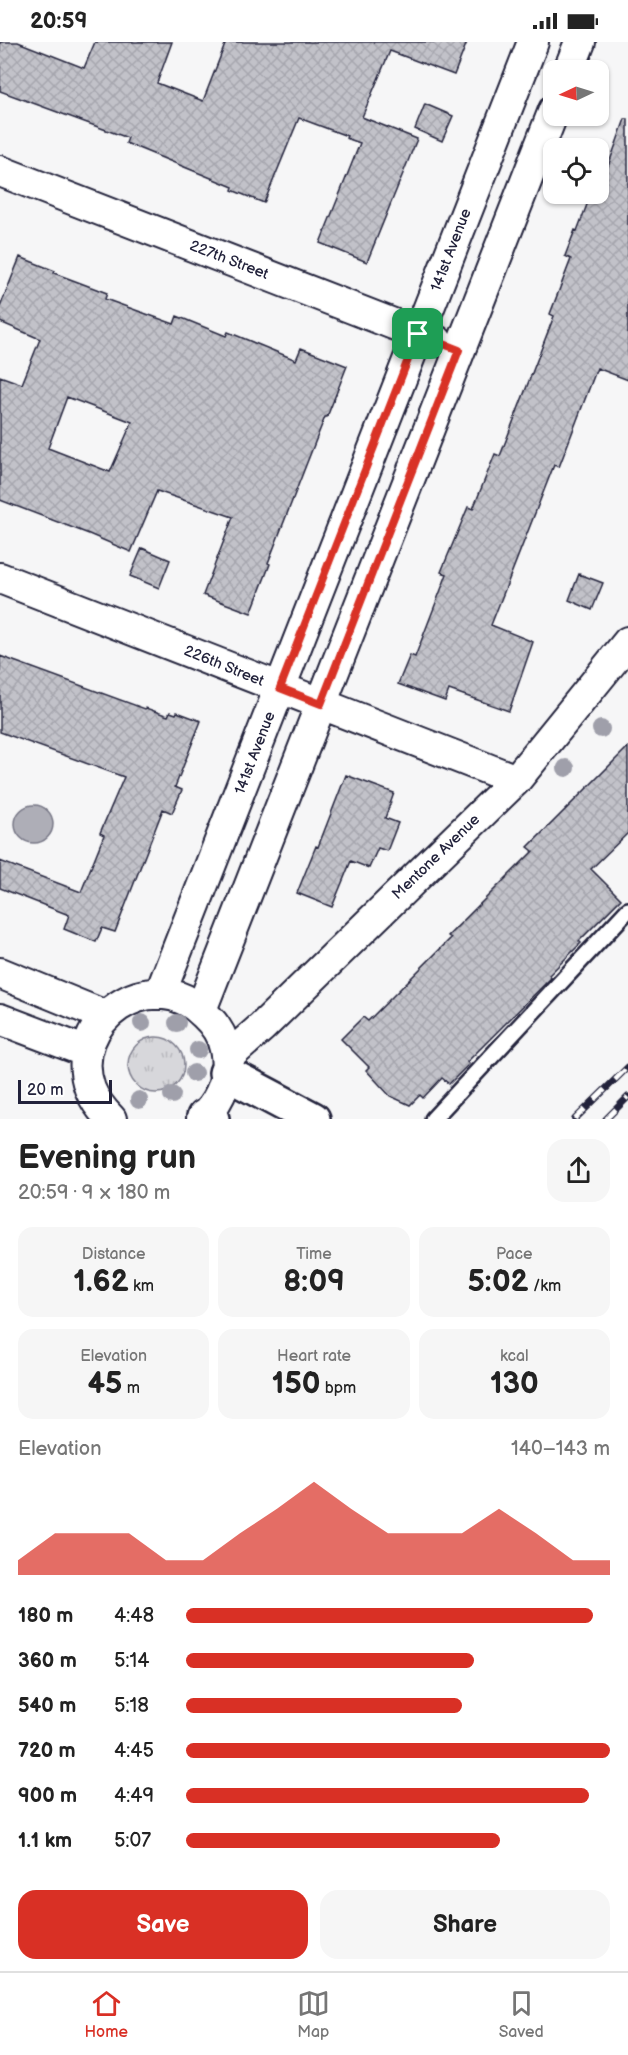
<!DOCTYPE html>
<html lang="en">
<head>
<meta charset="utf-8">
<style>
	body { margin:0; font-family:"Balsamiq Sans",sans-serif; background:#f6f6f6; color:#222; height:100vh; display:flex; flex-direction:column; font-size:22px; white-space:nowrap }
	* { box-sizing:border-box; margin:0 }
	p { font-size:20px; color:#767676 }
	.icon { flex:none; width:33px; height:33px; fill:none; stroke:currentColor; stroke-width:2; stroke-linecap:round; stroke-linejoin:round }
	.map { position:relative; height:1077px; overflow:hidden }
	.side { display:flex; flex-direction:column; background:#fff; flex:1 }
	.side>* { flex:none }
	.needle { width:39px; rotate:266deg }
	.controls { position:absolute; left:543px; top:18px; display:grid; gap:12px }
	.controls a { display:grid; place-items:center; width:66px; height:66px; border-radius:12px; background:#fff; box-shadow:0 2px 4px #0004; font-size:30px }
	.scale { position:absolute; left:18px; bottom:15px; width:94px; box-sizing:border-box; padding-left:6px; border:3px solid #22223b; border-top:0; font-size:16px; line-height:21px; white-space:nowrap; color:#22223b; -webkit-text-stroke:4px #fff; paint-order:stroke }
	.pin { position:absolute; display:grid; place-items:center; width:51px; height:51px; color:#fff; margin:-26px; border-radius:12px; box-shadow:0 3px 9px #0006 }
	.round { display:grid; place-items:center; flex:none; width:63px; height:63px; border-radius:18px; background:#f6f6f6 }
	.head { display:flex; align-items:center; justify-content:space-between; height:102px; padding:0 18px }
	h1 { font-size:33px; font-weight:800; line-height:45px }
	.figures { display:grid; grid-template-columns:repeat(3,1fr); gap:9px; height:102px; padding:6px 18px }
	.figures div { display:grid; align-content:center; border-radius:15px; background:#f6f6f6; text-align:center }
	.figures b { font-size:30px; font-weight:800 }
	.figures small { font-size:16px; font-weight:400 }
	.figures p { font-size:16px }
	.chart { height:168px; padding:12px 18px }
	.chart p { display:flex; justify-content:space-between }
	.chart svg { width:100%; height:108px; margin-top:6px; fill:#d93025; opacity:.7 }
	.button { display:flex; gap:12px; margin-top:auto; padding:12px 18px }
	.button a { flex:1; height:69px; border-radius:18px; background:#d93025; color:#fff; font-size:24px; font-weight:800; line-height:69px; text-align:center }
	.button a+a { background:#f6f6f6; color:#222 }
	ul { padding:0 18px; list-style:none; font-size:20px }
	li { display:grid; grid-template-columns:96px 72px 1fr; align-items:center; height:45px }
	li i { height:15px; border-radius:8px; background:#d93025 }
	.status { display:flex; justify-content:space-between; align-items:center; height:42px; padding:0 30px; background:#fff; direction:ltr }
	.status svg { height:16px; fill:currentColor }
	.menu { display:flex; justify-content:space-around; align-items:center; height:84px; border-top:2px solid #e0e0e0; background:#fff; font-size:16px; color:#767676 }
	.menu a { display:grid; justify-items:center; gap:3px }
	.menu .selected { color:#d93025 }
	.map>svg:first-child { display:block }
	.grass { fill:url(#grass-tufts); stroke:#7c7c8b; stroke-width:1.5 }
	.water { fill:#aeaeb7; stroke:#767685; stroke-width:1.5 }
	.building { fill:url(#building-cross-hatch); stroke:#22223b; stroke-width:1.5; fill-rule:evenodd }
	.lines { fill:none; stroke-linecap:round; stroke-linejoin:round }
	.lane-casing { stroke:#22223b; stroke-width:20 }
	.street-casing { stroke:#22223b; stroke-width:34 }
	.secondary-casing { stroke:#22223b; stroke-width:38 }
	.lane { stroke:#fff; stroke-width:15 }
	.street { stroke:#fff; stroke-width:30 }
	.secondary { stroke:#fff; stroke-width:33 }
	.rail-casing { stroke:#22223b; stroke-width:7 }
	.rail { stroke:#fff; stroke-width:4.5; stroke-dasharray:14; stroke-linecap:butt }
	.tree { fill:#9f9faa }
	.route-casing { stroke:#fff; stroke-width:12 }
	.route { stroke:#d93025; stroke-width:8 }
	.labels { text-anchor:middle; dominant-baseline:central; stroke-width:6; stroke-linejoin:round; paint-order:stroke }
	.street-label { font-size:15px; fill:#22223b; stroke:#fff }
</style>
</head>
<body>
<div class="status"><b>20:59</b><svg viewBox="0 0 49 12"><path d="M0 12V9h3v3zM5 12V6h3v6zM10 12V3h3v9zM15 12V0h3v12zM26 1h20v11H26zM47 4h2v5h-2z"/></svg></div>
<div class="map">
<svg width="628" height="1077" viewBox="0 0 628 1077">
	<defs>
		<pattern id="grass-tufts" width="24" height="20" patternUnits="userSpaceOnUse" patternTransform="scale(1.5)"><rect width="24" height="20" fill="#d7d7db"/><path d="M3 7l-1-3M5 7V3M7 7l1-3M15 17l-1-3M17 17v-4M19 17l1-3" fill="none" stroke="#b8b8bd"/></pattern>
		<pattern id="building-cross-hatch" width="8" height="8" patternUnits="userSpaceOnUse" patternTransform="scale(1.5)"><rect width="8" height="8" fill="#c2c2c9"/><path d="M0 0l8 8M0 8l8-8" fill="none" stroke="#a6a6ae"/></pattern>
	</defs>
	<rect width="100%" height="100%" fill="#f6f6f7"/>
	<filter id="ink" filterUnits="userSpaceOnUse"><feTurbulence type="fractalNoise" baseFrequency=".0167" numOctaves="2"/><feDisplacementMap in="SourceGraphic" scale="12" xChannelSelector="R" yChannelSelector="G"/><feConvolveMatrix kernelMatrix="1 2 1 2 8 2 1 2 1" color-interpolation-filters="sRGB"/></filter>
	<g filter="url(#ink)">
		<path class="grass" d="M128 1023a28 28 0 1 1 56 0a28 28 0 1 1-56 0Z"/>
		<path class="water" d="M15 782a19 19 0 1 1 38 0a19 19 0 1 1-38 0Z"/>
		<path class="building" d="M0 0H18L84 26 95 0H172L157 41 203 59 226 0H467L454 33 390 9 362 75 417 97 367 220 320 201 360 101 346 96 347 94 299 76 264 161 232 148 233 145 126 101 128 96 0 49Z
			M425 62 453 74 442 99 415 87Z
			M625 77H628V338L597 326 559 425 554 423 491 583 533 600 509 669 449 648 445 659 398 642 410 613 415 615 447 532 441 530 468 465 473 467 495 412 500 414 554 274 550 272 571 217 565 214 575 188 577 189 591 152H598Z
			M20 215 55 229 54 231 107 251 105 257 174 282 177 274 226 294 228 290 296 318 301 306 347 324 327 375H325L306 423 268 521 270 522 251 571 203 553 233 475 157 449 131 510 89 492 0 458V334L22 342 40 297 0 280V265ZM67 355 132 380 110 430 48 406Z
			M142 506 170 518 159 546 130 534Z
			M579 532 603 541 592 568 569 558Z
			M0 614 145 667 146 666 168 674 170 670 176 672 177 670 201 679 175 745 182 748 172 771 163 767 115 890 102 886 96 900 64 887 69 873 0 846V819L81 850 104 793 100 791 124 735 0 690Z
			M628 705V791L591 827 621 857 579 899 581 901 549 933 551 936 467 1020 469 1022 449 1042 442 1036 423 1056 420 1053 410 1063 390 1054 366 1028 369 1025 341 997 363 975 368 979 451 896 448 894 533 809 528 805Z
			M346 733 394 751 385 776 398 781 387 809 378 806 369 826 351 819 332 865 297 851 316 804 318 805Z"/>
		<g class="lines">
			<defs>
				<path id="lane" d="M433 1077 628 868"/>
				<path id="street" d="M569 28 580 0
					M0 129 437 299
					M0 536 516 738
					M0 931 105 974
					M160 952 533 0
					M201 968 554 68
					M0 977 87 1010
					M227 1016 262 985 516 738 628 600
					M111 1077C102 1068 95 1059 90 1047 65 979 153 919 204 972 215 982 222 992 225 1007 231 1034 221 1058 202 1077"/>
				<path id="secondary" d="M226 1031 313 1077
					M204 1075 212 1077"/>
			</defs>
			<use href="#lane" class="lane-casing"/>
			<use href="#street" class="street-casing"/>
			<use href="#secondary" class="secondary-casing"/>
			<use href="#lane" class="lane"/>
			<use href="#street" class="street"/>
			<use href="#secondary" class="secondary"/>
			<defs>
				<path id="rail" d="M575 1077 628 1025
					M606 1077 628 1055"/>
			</defs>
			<use href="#rail" class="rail-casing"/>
			<use href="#rail" class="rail"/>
		</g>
		<g class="tree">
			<circle cx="601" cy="687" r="9"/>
			<circle cx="566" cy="726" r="9"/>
			<circle cx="142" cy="981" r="9"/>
			<circle cx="177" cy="981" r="9"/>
			<circle cx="198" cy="1008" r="9"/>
			<circle cx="194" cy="1031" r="9"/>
			<circle cx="172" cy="1053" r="9"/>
			<circle cx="139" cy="1058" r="9"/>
		</g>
	</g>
	<g class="lines" filter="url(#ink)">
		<defs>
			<path id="route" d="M418 292 459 308 321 662 280 646Z"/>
		</defs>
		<use href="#route" class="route-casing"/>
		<use href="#route" class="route"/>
	</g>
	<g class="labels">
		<g class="street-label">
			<text transform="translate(451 208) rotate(-69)">141st Avenue</text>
			<text transform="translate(229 218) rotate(21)">227th Street</text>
			<text transform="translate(224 624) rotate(22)">226th Street</text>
			<text transform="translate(255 711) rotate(-69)">141st Avenue</text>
			<text transform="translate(436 815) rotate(-44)">Mentone Avenue</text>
		</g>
	</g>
</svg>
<div class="controls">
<a><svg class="needle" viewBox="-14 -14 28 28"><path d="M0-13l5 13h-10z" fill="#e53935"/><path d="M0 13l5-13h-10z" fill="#767676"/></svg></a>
<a><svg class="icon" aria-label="locate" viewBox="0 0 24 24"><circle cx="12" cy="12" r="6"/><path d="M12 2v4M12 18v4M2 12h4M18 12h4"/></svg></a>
</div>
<div class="scale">20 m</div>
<div class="pin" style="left:418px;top:292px;background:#1e9e55"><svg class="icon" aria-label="arrive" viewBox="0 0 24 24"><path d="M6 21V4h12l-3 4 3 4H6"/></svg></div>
</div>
<section class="side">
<div class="head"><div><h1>Evening run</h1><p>20:59 · 9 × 180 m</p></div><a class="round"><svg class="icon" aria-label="share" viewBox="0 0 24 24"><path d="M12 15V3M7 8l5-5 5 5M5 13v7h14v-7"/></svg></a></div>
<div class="figures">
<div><p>Distance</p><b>1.62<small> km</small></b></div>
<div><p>Time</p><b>8:09</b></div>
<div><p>Pace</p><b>5:02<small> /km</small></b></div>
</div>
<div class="figures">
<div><p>Elevation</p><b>45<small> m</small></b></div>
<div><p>Heart rate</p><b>150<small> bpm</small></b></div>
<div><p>kcal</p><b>130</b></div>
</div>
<div class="chart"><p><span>Elevation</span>140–143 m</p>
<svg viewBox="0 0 160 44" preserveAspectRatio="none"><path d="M0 44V38L10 27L20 27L30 27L40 38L50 38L60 27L70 17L80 6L90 17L100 27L110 27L120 27L130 17L140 27L150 38L160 38V44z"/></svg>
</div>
<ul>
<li><b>180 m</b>4:48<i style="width:96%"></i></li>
<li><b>360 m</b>5:14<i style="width:68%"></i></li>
<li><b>540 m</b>5:18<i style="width:65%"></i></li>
<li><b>720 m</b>4:45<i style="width:100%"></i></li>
<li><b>900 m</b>4:49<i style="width:95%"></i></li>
<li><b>1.1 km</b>5:07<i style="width:74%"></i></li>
</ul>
<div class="button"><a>Save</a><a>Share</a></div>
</section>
<nav class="menu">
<a class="selected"><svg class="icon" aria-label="home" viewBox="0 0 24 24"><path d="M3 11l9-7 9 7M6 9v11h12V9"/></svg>Home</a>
<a><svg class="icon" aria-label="map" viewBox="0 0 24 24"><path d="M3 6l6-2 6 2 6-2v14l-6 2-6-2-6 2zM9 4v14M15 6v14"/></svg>Map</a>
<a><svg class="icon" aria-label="saved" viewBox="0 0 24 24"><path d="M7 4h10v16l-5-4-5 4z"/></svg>Saved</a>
</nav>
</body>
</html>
